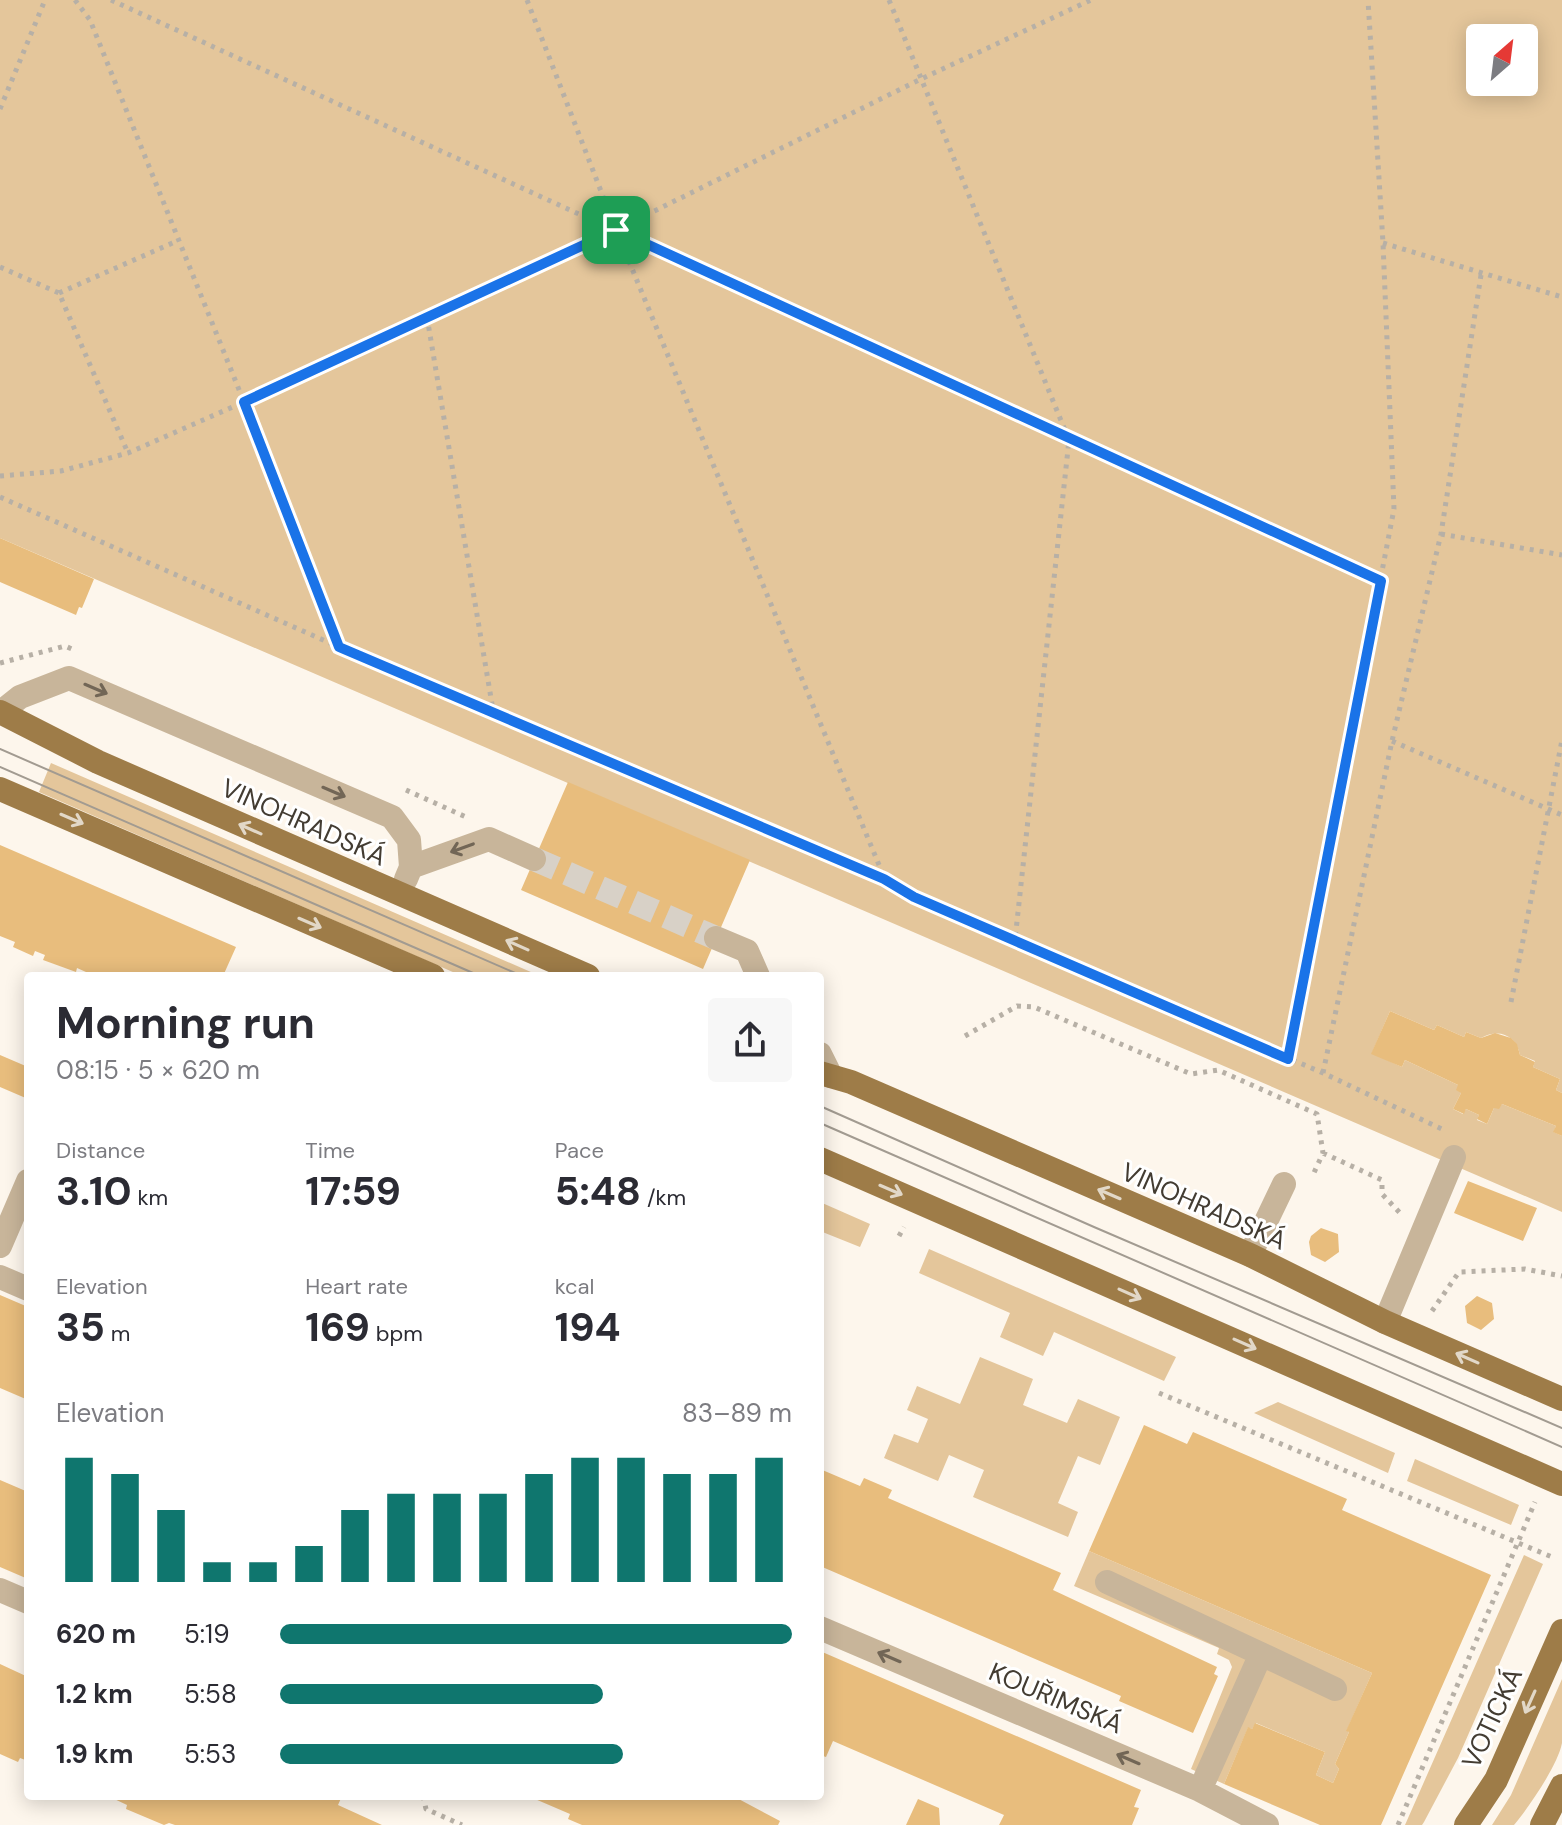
<!DOCTYPE html>
<html lang="en">
<head>
<meta charset="utf-8">
<style>
	body { margin:0; font-family:"DM Sans",sans-serif; background:#f7f7f7; color:#2b2b33; height:100vh; display:flex; flex-direction:column; font-size:30px; white-space:nowrap }
	* { box-sizing:border-box; margin:0 }
	p { font-size:26px; color:#7c7c81 }
	.icon { flex:none; width:44px; height:44px; fill:none; stroke:currentColor; stroke-width:2; stroke-linecap:round; stroke-linejoin:round }
	.map { position:relative; flex:1; overflow:hidden }
	.details { position:absolute; left:24px; top:972px; width:800px; height:828px; display:flex; flex-direction:column; background:#fff; border-radius:8px; box-shadow:0 4px 20px #0003 }
	.details>* { flex:none }
	.needle { width:52px; rotate:28deg }
	.tools { position:absolute; left:1466px; top:24px; display:grid; gap:16px }
	.tools a { display:grid; place-items:center; width:72px; height:72px; border-radius:8px; background:#fff; box-shadow:0 4px 20px #0003; font-size:40px }
	.pin { position:absolute; display:grid; place-items:center; width:68px; height:68px; color:#fff; margin:-34px; border-radius:16px; box-shadow:0 4px 12px #0006 }
	.round { display:grid; place-items:center; flex:none; width:84px; height:84px; border-radius:8px; background:#f7f7f7 }
	.head { display:flex; align-items:center; justify-content:space-between; height:136px; padding:0 32px }
	h1 { font-size:44px; font-weight:700; line-height:60px }
	.metrics { display:grid; grid-template-columns:repeat(3,1fr); gap:12px; height:136px; padding:8px 32px }
	.metrics div { display:grid; align-content:center }
	.metrics b { font-size:40px; font-weight:700 }
	.metrics small { font-size:22px; font-weight:400 }
	.metrics p { font-size:22px }
	.chart { height:224px; padding:16px 32px }
	.chart p { display:flex; justify-content:space-between }
	.chart svg { width:100%; height:144px; margin-top:8px; stroke:#0f766e; stroke-width:6 }
	ul { padding:0 32px; list-style:none; font-size:26px }
	li { display:grid; grid-template-columns:128px 96px 1fr; align-items:center; height:60px }
	li i { height:20px; border-radius:10px; background:#0f766e }
	.map>svg:first-child { display:block }
	.green { fill:#e4c69b; fill-rule:evenodd }
	.building { fill:#e8bd7d }
	.lines { fill:none; stroke-linecap:round; stroke-linejoin:round }
	.minor-tunnel { stroke:#d8d1c7; stroke-width:24; stroke-dasharray:24 12; stroke-linecap:butt }
	.path { stroke:#b7b0a6; stroke-width:5; stroke-dasharray:4 6; stroke-linecap:butt }
	.minor { stroke:#c8b59a; stroke-width:24 }
	.major { stroke:#9e7c48; stroke-width:24 }
	.tram { stroke:#a29b91; stroke-width:2 }
	.oneway { stroke:#726656 }
	.oneway2 { stroke:#e2d8c8 }
	.route-casing { stroke:#fff; stroke-width:16 }
	.route { stroke:#1a73e8; stroke-width:10 }
	.labels { text-anchor:middle; dominant-baseline:central; stroke-width:6; stroke-linejoin:round; paint-order:stroke }
	.street-label { font-size:26px; fill:#433c32; stroke:#fff }
</style>
</head>
<body>
<div class="map">
<svg width="1562" height="1825" viewBox="0 0 1562 1825">
	<rect width="100%" height="100%" fill="#fdf6ec"/>
	<path class="green" d="M0 0H1562V1093L1556 1090 1560 1079 1533 1067 1535 1061 1520 1055C1516 1035 1499 1028 1481 1038L1466 1032 1464 1037 1437 1025 1434 1030 1390 1011 1372 1053 1402 1067 1405 1060 1458 1085 1461 1093 1453 1109 1463 1114 1466 1109 1479 1115 1477 1120 1487 1124 1494 1108 1502 1104 1556 1126 1554 1132 1562 1136V1212L0 538ZM1480 38H1524V82H1480Z
		M51 763 540 976H462L39 792Z
		M820 1202 870 1224 860 1247 820 1231Z
		M929 1249 1176 1357 1164 1381 1054 1332 1043 1356 1000 1337 1010 1313 919 1273Z
		M980 1357 1033 1379 1023 1405 1067 1423 1078 1399 1120 1417 1100 1465 1078 1456 1058 1503 1078 1512 1068 1537 973 1497 984 1470 949 1455 938 1481 884 1458 894 1434 918 1443 928 1419 907 1410 917 1386 960 1404Z
		M1278 1402 1395 1453 1388 1473 1254 1413Z
		M1415 1459 1519 1505 1511 1525 1407 1481Z
		M1089 1551 1372 1673 1347 1730 1349 1732 1335 1764 1339 1769 1333 1783 1316 1775 1325 1752 1256 1723 1252 1729 1248 1728 1224 1784 1191 1769 1232 1667 1229 1660 1217 1654 1219 1648 1074 1586Z
		M1524 1555 1543 1564 1458 1758 1424 1822 1422 1825H1405Z
		M1562 1679C1562 1699 1562 1723 1562 1743 1558 1765 1529 1807 1514 1825H1492L1511 1795Z"/>
	<path class="building" d="M0 538 94 579 82 608 79 607 76 615 0 582Z
		M568 782 750 860 703 969 521 890Z
		M0 845 236 947 223 976H84L86 972 77 968 76 972 43 960 45 955 35 951 33 956 13 947 15 942 0 936Z
		M1390 1011 1434 1030 1437 1025 1464 1037 1466 1032 1481 1038 1495 1033 1511 1038 1517 1044 1520 1055 1535 1062 1533 1067 1560 1079 1556 1090 1562 1093V1136L1553 1132 1556 1126 1502 1104 1499 1109 1494 1108 1487 1124 1477 1119 1479 1115 1466 1109 1464 1114 1453 1109 1461 1093 1456 1090 1458 1085 1405 1060 1402 1067 1371 1054Z
		M0 1055 28 1067V1099L0 1087Z
		M1468 1181 1537 1208 1523 1241 1454 1213Z
		M1321 1228 1338 1234 1339 1252 1325 1262 1311 1255 1309 1242 1311 1236Z
		M0 1295 28 1307V1400L0 1388Z
		M1477 1296 1492 1303 1494 1319 1481 1330 1467 1323 1465 1306Z
		M1144 1425 1187 1444 1193 1432 1347 1499 1342 1510 1491 1575 1381 1825H1320L1224 1784 1248 1727 1252 1729 1255 1723 1325 1752 1316 1775 1333 1783 1339 1769 1335 1764 1349 1732 1346 1731 1372 1673 1089 1551Z
		M820 1469 860 1486 864 1478 892 1490 888 1498 1061 1573 1053 1590 1217 1667 1214 1674 1218 1676 1193 1733 1119 1701 1121 1696 820 1566Z
		M0 1480 28 1492V1579L0 1567Z
		M820 1651 1141 1790 1134 1807 1139 1808 1132 1825H999L1004 1815 833 1741 826 1757 820 1755Z
		M0 1664 28 1677V1761L20 1758 18 1762 0 1754Z
		M108 1796H316L323 1800 325 1796H342L338 1805 382 1825H175L169 1823 164 1825 126 1809 127 1805Z
		M528 1796H733L780 1821 778 1825H582L568 1819 570 1814Z
		M918 1799 939 1808 940 1825H906Z"/>
	<g class="lines">
		<path class="minor-tunnel" d="M534 859 716 938"/>
		<path class="path" d="M75 0 90 20 244 402 339 646
			M111 0 1381 581
			M527 0 616 230 884 877
			M889 0 1069 440 1015 940
			M0 109 45 0
			M1383 243 1562 297
			M0 267 59 293 128 453
			M59 293 177 241
			M427 317 493 710
			M0 476 61 471 128 453 244 402 616 230 921 79 1091 0
			M0 497 339 647 884 879 914 897 1323 1073 1446 1131
			M1441 534 1562 555
			M0 663 65 646 72 649
			M1392 741 1562 815
			M406 790 466 817
			M1511 1002 1562 740
			M965 1036 1017 1006 1034 1007 1191 1074 1218 1070 1317 1114 1323 1153 1312 1177
			M1288 1059 1394 509 1383 243 1368 0
			M1323 1073 1392 741 1441 534 1481 275
			M1323 1153 1382 1180V1194L1400 1213
			M899 1236 904 1227
			M1432 1311 1459 1272 1525 1269 1562 1276
			M1159 1393 1552 1557
			M423 1796 426 1809 462 1825
			M1398 1825 1535 1502"/>
		<path class="minor" d="M1 712 20 697 69 678 392 817 409 840 411 867
			M406 879 411 867 489 839 534 859
			M716 938 747 951 758 976
			M820 1054 831 1076
			M0 1246 28 1181
			M1250 1255 1284 1184
			M0 1277 28 1289
			M1385 1322 1454 1157
			M1107 1582 1261 1654 1200 1790
			M0 1590 28 1602
			M820 1628 1200 1790 1267 1825
			M1261 1654 1335 1689"/>
		<path class="major" d="M0 712 98 762 588 976
			M0 789 433 976
			M820 1073 851 1082 1250 1255 1385 1322 1562 1399
			M820 1159 1562 1484
			M1466 1825 1496 1780 1562 1631
			M1542 1825 1562 1786"/>
		<path class="tram" d="M0 749 522 976
			M0 767 480 976
			M820 1106 1094 1227 1562 1428
			M820 1123 1562 1447"/>
	</g>
	<defs><path id="oneway-shaft" d="M-6 0H5M1.5-3L5.5 0L1.5 3" fill="none" stroke-width="1.6" stroke-linecap="round" stroke-linejoin="round" transform="scale(2)"/></defs>
	<g class="oneway">
		<use href="#oneway-shaft" transform="translate(96 689) rotate(23)"/>
		<use href="#oneway-shaft" transform="translate(334 792) rotate(23)"/>
		<use href="#oneway-shaft" transform="translate(462 848) rotate(160)"/>
		<use href="#oneway-shaft" transform="translate(889 1657) rotate(-157)"/>
		<use href="#oneway-shaft" transform="translate(1128 1759) rotate(-157)"/>
	</g>
	<g class="oneway2">
		<use href="#oneway-shaft" transform="translate(72 819) rotate(23)"/>
		<use href="#oneway-shaft" transform="translate(250 829) rotate(-156)"/>
		<use href="#oneway-shaft" transform="translate(310 923) rotate(23)"/>
		<use href="#oneway-shaft" transform="translate(517 945) rotate(-156)"/>
		<use href="#oneway-shaft" transform="translate(891 1190) rotate(23)"/>
		<use href="#oneway-shaft" transform="translate(1109 1194) rotate(-157)"/>
		<use href="#oneway-shaft" transform="translate(1130 1294) rotate(24)"/>
		<use href="#oneway-shaft" transform="translate(1245 1344) rotate(24)"/>
		<use href="#oneway-shaft" transform="translate(1467 1358) rotate(-156)"/>
		<use href="#oneway-shaft" transform="translate(1530 1702) rotate(114)"/>
	</g>
	<g class="lines">
		<defs>
			<path id="route" d="M616 230 1381 581 1288 1059 914 897 884 879 339 647 244 402Z"/>
		</defs>
		<use href="#route" class="route-casing"/>
		<use href="#route" class="route"/>
	</g>
	<g class="labels">
		<g class="street-label">
			<text transform="translate(304 822) rotate(24)">VINOHRADSKÁ</text>
			<text transform="translate(1204 1206) rotate(24)">VINOHRADSKÁ</text>
			<text transform="translate(1056 1698) rotate(23)">KOUŘIMSKÁ</text>
			<text transform="translate(1492 1718) rotate(-65)">VOTICKÁ</text>
		</g>
	</g>
</svg>
<div class="tools">
<a><svg class="needle" viewBox="-14 -14 28 28"><path d="M0-13l5 13h-10z" fill="#e53935"/><path d="M0 13l5-13h-10z" fill="#7c7c81"/></svg></a>
</div>
<div class="pin" style="left:616px;top:230px;background:#1e9e55"><svg class="icon" aria-label="arrive" viewBox="0 0 24 24"><path d="M6 21V4h12l-3 4 3 4H6"/></svg></div>
<section class="details">
<div class="head"><div><h1>Morning run</h1><p>08:15 · 5 × 620 m</p></div><a class="round"><svg class="icon" aria-label="share" viewBox="0 0 24 24"><path d="M12 15V3M7 8l5-5 5 5M5 13v7h14v-7"/></svg></a></div>
<div class="metrics">
<div><p>Distance</p><b>3.10<small> km</small></b></div>
<div><p>Time</p><b>17:59</b></div>
<div><p>Pace</p><b>5:48<small> /km</small></b></div>
</div>
<div class="metrics">
<div><p>Elevation</p><b>35<small> m</small></b></div>
<div><p>Heart rate</p><b>169<small> bpm</small></b></div>
<div><p>kcal</p><b>194</b></div>
</div>
<div class="chart"><p><span>Elevation</span>83–89 m</p>
<svg viewBox="0 0 160 44" preserveAspectRatio="none"><path d="M5 44V6M15 44V11M25 44V22M35 44V38M45 44V38M55 44V33M65 44V22M75 44V17M85 44V17M95 44V17M105 44V11M115 44V6M125 44V6M135 44V11M145 44V11M155 44V6"/></svg>
</div>
<ul>
<li><b>620 m</b>5:19<i style="width:100%"></i></li>
<li><b>1.2 km</b>5:58<i style="width:63%"></i></li>
<li><b>1.9 km</b>5:53<i style="width:67%"></i></li>
</ul>
</section>
</div>
</body>
</html>
